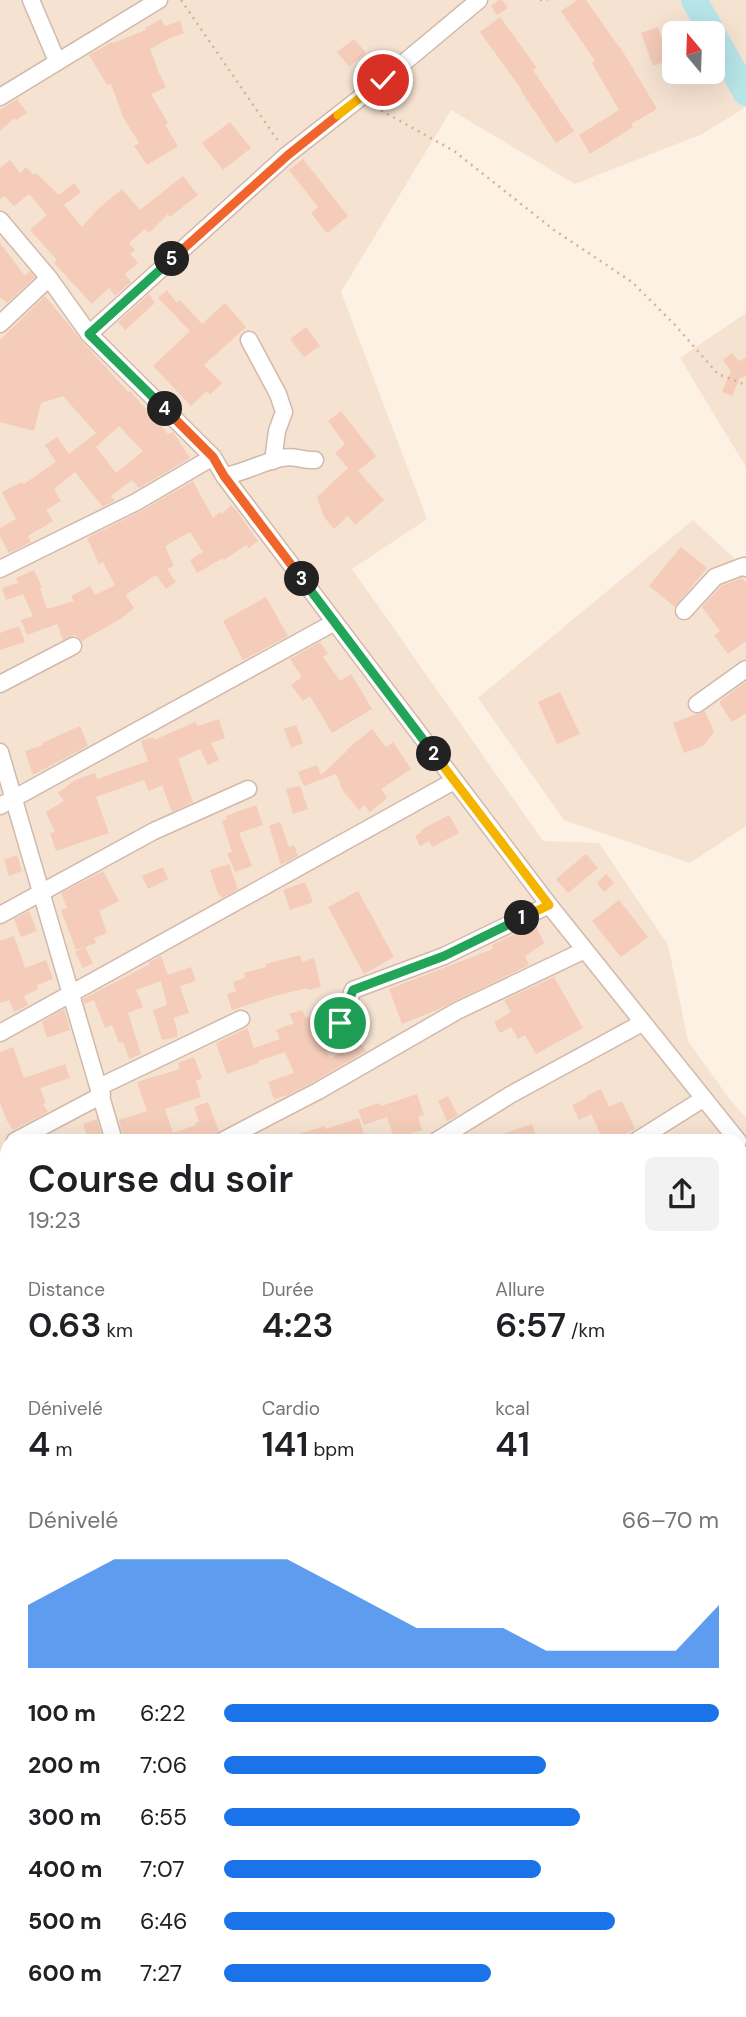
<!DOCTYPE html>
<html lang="fr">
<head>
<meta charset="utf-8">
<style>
	body { margin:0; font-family:"DM Sans",sans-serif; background:#f2f2f2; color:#202124; height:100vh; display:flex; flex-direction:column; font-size:26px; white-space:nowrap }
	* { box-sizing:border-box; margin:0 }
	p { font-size:23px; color:#757577 }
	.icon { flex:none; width:38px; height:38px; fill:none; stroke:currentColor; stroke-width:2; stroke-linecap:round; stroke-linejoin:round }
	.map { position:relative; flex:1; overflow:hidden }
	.details { position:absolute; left:0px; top:1134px; width:747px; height:884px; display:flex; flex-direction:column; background:#fff; border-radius:21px 21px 0 0; box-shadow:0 7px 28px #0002 }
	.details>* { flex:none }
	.needle { width:46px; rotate:341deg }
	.fabs { position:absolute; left:662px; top:21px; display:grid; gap:14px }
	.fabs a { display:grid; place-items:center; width:63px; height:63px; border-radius:10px; background:#fff; box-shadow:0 7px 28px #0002; font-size:35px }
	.pin { position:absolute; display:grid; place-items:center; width:60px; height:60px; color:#fff; margin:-30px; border:4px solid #fff; border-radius:50%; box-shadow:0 2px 7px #0007 }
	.km { position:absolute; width:35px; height:35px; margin:-18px; border-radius:50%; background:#222; color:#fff; font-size:19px; line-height:35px; text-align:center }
	.round { display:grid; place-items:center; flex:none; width:74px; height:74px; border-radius:10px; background:#f2f2f2 }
	.head { display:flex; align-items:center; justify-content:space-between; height:119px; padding:0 28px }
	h1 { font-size:38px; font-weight:600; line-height:52px }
	.figures { display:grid; grid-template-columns:repeat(3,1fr); gap:10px; height:119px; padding:7px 28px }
	.figures div { display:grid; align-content:center }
	.figures b { font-size:35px; font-weight:600 }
	.figures small { font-size:19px; font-weight:400 }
	.figures p { font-size:19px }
	.chart { height:196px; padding:14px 28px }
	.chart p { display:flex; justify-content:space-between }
	.chart svg { width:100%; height:126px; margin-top:7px; fill:#1a73e8; opacity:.7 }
	ul { padding:0 28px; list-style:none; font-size:23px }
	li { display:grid; grid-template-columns:112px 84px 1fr; align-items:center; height:52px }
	li i { height:18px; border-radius:9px; background:#1a73e8 }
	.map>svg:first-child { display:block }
	.residential { fill:#f5e2d1; fill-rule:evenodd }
	.green { fill:#d6ecc1 }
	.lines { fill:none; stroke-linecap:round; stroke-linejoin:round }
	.river { stroke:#b7e5e8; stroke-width:26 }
	.building { fill:#f4ccb9; fill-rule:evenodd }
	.minor-casing { stroke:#d1b9ac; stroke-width:19 }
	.path { stroke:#d9af9c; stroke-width:2.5; stroke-dasharray:2 5; stroke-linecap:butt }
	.minor { stroke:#fff; stroke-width:16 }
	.split-1-casing { stroke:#fff; stroke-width:14 }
	.split-2-casing { stroke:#fff; stroke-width:14 }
	.split-3-casing { stroke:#fff; stroke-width:14 }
	.split-4-casing { stroke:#fff; stroke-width:14 }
	.split-5-casing { stroke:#fff; stroke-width:14 }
	.split-6-casing { stroke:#fff; stroke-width:14 }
	.split-7-casing { stroke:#fff; stroke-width:14 }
	.split-1 { stroke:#22a559; stroke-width:9 }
	.split-2 { stroke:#f5b400; stroke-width:9 }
	.split-3 { stroke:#22a559; stroke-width:9 }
	.split-4 { stroke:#f0652b; stroke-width:9 }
	.split-5 { stroke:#22a559; stroke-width:9 }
	.split-6 { stroke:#f0652b; stroke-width:9 }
	.split-7 { stroke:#f5b400; stroke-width:9 }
</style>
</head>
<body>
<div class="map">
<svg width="746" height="2017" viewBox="0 0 746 2017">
	<rect width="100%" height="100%" fill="#fdf1e3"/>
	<path class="residential" d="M0 0H746V107L702 134 575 184 451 110 341 292 427 519 352 569 543 841 599 843 668 945 688 1041 731 1101 746 1118V1571L740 1579V1141H7V1735L0 1741ZM674 33H712V72H674Z
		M746 313V467L680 358Z
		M693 520 737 561 746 558V826L690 863 564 820 478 698Z"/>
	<path class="green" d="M7 1789V2011H22L24 2017H0V1861L4 1851 0 1852V1792Z"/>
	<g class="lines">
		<path class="river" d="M694 0 746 93"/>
	</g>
	<path class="building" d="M499 0H502L508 8 497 15 491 6Z
		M578 0H586L619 47H620L657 109 631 124 633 127 590 154 579 135 619 110 592 63 595 61 561 11Z
		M500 17 537 68 533 70 574 131 556 143 521 91 522 90 480 32Z
		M161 19 165 26 180 21 184 33 168 39 150 49 157 67H156L166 87 151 94 168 123 165 125 178 146 147 165 134 146 139 143 123 117 111 84 107 85 89 55 112 42 113 43 146 30 145 28Z
		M658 27 669 60 653 66 641 33Z
		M354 39 366 53 349 67 337 52Z
		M17 99 27 113 16 120 14 118 0 131V110Z
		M230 122 251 148 223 170 202 143Z
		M303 159 348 216 327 233 311 213 318 207 289 170Z
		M10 160 20 173 26 167 34 175 36 173 59 195 74 183 81 192 64 205 82 227 98 209 122 189 140 210 183 176 198 195 170 217 168 214 149 233 145 229 129 243 135 250 130 254 138 263 125 274 131 282 115 296 109 288 92 304 54 263 57 260 30 230 47 215 29 194 14 206 5 196 0 199V168Z
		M0 243 25 276 30 271 35 277 7 303 0 297Z
		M167 290 177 303 180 300 202 324 225 303 246 327 204 365 222 383 210 395 207 391 191 406 153 366 190 331 158 298Z
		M149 294 155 303 125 330 118 322Z
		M45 296 82 341 128 392 130 391 168 434 173 432 190 458 139 488 132 480 111 496 115 501 99 508 102 506 75 472 54 489 61 501 46 510 53 521 28 536 31 542 9 553 0 536V528L16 519 2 492 22 482 24 484 56 462 45 445 57 437 69 454 96 433 63 396 41 403 34 431 0 422V340ZM119 426 143 451 116 473 96 447Z
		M306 327 320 346 304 357 290 339Z
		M732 353 738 361 746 358V376L740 378 732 396 722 392 731 371 723 360Z
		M341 411 376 456 358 471 384 500 355 525 348 516 334 529 324 517 317 497 348 468 335 453 345 444 328 421Z
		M193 481 213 518 220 512 222 514 231 505 236 510 258 541 249 548 246 545 224 560 223 558 197 573 190 560 203 552 190 532 165 546 174 566 167 569 176 582 166 589 156 575 127 594 126 596 134 608 122 618 82 641 75 635 63 640 57 624 27 635 21 620 33 616 23 594 6 600 2 588 18 583 16 578 34 570 42 588 40 589 47 609 74 601 71 596 90 586 95 595 115 585 103 562 99 564 87 538 141 511Z
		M681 547 707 568 675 607 649 586Z
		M742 578 746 583V641L728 654 714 635 720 631 702 607 721 586Z
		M266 597 288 636 243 660 223 621Z
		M19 626 25 642 0 650V633Z
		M320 642 328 654 323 657 340 681 351 674 372 709 332 733 310 696 303 701 291 685 302 677 290 659Z
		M746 682V713L732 722 720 704V701Z
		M560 692 580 734 557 744 538 702Z
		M705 711 714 732 703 746 684 753 673 723Z
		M219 719 225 738 211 743 219 760 208 765 200 749 178 759 193 802 172 812 162 785 149 791 144 780 96 797 109 833 56 851 50 833 55 832 46 812 64 801 58 793 75 780 95 773 97 779 148 761 141 741 153 737 154 740 195 722 198 726Z
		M296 725 303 743 291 748 284 729Z
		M80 726 88 746 33 775 25 751 43 745 42 743Z
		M372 729 386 747 393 742 411 769 381 789 387 798 370 812 364 805 359 810 343 791 336 774 304 786 298 772 317 765 321 775 347 751 346 750Z
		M300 786 308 809 293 814 286 789Z
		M256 805 263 825 239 833 252 866 235 872 227 853 232 852 222 821 227 819 226 816Z
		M449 815 459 833 432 847 429 841 420 846 415 836 422 832 421 830Z
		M280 822 289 847 294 845 298 856 281 865 269 826Z
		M586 854 598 868 568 893 556 879Z
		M17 855 22 871 9 876 4 860Z
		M229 864 238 889 222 898 221 895 219 896 210 870Z
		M163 867 168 879 148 889 142 876Z
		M103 871 119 901 99 911 107 933 94 938 96 943 76 950 61 910 67 908 61 893Z
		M606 874 614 883 604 892 597 883Z
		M305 882 313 902 290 910 283 890Z
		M358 891 394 957 364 974 328 907Z
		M619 900 648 937 621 957 592 921Z
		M29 911 37 931 21 937 14 919Z
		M535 924 544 943 525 956 529 965 437 1010 402 1024 389 989 493 949 492 945Z
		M14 936 25 968 46 960 53 979 37 985 38 989 24 996 28 1005 14 1012 9 1000 0 1003V941Z
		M85 947 93 963 83 968 75 952Z
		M300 955 302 962 314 958 321 987 309 990 308 988 278 995 232 1010 227 994 236 991 233 982 245 978 244 973 266 967V964Z
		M161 956 168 975 191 967 196 981 180 986 189 1013 173 1018 177 1029V1037L162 1040 153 1010 167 1005 161 981 136 990 143 1007 128 1013 141 1054 129 1059 123 1042 119 1043 112 1025 105 1028 94 1000 85 1004 83 999 150 964 149 962Z
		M554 977 583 1028 536 1054 525 1035 518 1039 511 1027 500 1033 494 1022 511 1012 504 1000Z
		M64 1009 70 1030 47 1038 42 1022Z
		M302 1010 306 1018 312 1015 330 1059 358 1040 366 1051 313 1082 288 1095 274 1099 268 1082 294 1073 285 1052 258 1061 259 1063 227 1074 216 1043 247 1028 254 1048 280 1039 276 1030 294 1023 289 1014Z
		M13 1047 24 1078 65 1064 70 1078 40 1088 46 1103 43 1104 48 1112 13 1130 6 1119 0 1103V1052Z
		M194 1057 202 1078 196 1081 201 1097 165 1109 173 1133 196 1125 195 1123 199 1122 194 1107 208 1102 219 1131 214 1135 212 1141H124L119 1120 147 1111 137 1082 180 1069 178 1063Z
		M601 1089 609 1107 622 1101 635 1129 612 1141H604L591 1114 579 1120 572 1105 587 1098 586 1096Z
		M417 1094 424 1115 418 1117 422 1130 409 1134 411 1141H395L387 1117 364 1125 358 1110 379 1103 381 1106Z
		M448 1096 458 1115 447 1121 438 1101Z
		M359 1118 366 1141H285V1138L325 1126 326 1129Z
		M97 1119 103 1141H89L83 1124Z
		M532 1124 538 1141H490L489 1139Z"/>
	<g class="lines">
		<defs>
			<path id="minor" d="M31 0 57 61
				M0 97 159 0
				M0 220 49 278 89 334 213 457 224 476 549 905 738 1141
				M0 324 49 278
				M89 334 287 155 383 80 479 0
				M249 340 278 394 284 412 277 431 273 461
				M224 476C244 473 262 462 282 458 294 455 303 461 315 460
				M0 569 136 502 213 457
				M684 611 715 577 744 566 746 568
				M0 684 73 646
				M697 704 746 669
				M0 752 114 1141
				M0 806 335 622
				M0 915 154 831 248 789
				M340 1023 353 990 444 956 549 905
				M0 1033 454 781
				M99 1087 241 1019
				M15 1141 102 1095
				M222 1141 318 1091 457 1011 585 950
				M436 1141 510 1095 642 1023
				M636 1141 703 1099
				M0 1202 7 1206
				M740 1324 746 1329
				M740 1458 746 1454"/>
		</defs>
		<use href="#minor" class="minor-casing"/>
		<path class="path" d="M181 0 278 141
			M540 0H548
			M375 107 454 151 554 230 632 282 675 325 718 374 746 385
			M0 1253 7 1242
			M0 1307 7 1314
			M0 1342 7 1328
			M0 1474 2 1475 0 1491
			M0 1555 7 1575
			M740 1594 746 1591
			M0 1600 7 1599
			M0 1670 7 1668
			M411 2011 413 2017
			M359 2017 366 2011"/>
		<use href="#minor" class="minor"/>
	</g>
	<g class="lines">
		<defs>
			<path id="split-1" d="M340 1023 353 990 444 956 522 918"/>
			<path id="split-2" d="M434 754 549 905 522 918"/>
			<path id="split-3" d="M302 579 434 754"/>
			<path id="split-4" d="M165 409 213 457 224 476 302 579"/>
			<path id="split-5" d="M165 409 89 334 172 259"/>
			<path id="split-6" d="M172 259 288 155 338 115"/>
			<path id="split-7" d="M338 115 383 80"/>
		</defs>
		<use href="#split-1" class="split-1-casing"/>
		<use href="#split-2" class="split-2-casing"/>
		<use href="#split-3" class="split-3-casing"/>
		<use href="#split-4" class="split-4-casing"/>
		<use href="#split-5" class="split-5-casing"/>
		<use href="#split-6" class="split-6-casing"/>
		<use href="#split-7" class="split-7-casing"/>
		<use href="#split-1" class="split-1"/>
		<use href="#split-2" class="split-2"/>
		<use href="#split-3" class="split-3"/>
		<use href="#split-4" class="split-4"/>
		<use href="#split-5" class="split-5"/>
		<use href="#split-6" class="split-6"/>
		<use href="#split-7" class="split-7"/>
	</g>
</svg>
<div class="fabs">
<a><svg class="needle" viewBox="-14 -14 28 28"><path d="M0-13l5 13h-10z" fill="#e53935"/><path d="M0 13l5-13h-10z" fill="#757577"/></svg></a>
</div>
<div class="pin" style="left:340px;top:1023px;background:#1e9e55"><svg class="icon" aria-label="arrive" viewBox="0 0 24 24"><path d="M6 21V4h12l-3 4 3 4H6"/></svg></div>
<div class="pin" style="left:383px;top:80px;background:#d93025"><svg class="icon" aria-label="check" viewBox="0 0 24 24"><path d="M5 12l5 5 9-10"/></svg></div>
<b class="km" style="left:522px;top:918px">1</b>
<b class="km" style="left:434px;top:754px">2</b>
<b class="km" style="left:302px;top:579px">3</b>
<b class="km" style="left:165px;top:409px">4</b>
<b class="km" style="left:172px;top:259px">5</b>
<section class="details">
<div class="head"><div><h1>Course du soir</h1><p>19:23</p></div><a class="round"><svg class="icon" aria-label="share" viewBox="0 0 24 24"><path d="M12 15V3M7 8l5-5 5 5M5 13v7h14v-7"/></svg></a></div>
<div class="figures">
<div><p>Distance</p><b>0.63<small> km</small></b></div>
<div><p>Durée</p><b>4:23</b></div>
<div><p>Allure</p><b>6:57<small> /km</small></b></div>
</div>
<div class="figures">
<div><p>Dénivelé</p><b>4<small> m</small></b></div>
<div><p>Cardio</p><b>141<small> bpm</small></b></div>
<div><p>kcal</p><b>41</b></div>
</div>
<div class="chart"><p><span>Dénivelé</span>66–70 m</p>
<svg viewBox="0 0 160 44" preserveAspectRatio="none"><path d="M0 44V22L10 14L20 6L30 6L40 6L50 6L60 6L70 14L80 22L90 30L100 30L110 30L120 38L130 38L140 38L150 38L160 22V44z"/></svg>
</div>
<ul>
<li><b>100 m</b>6:22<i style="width:100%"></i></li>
<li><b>200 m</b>7:06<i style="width:65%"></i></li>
<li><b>300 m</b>6:55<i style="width:72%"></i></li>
<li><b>400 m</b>7:07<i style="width:64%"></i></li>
<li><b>500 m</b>6:46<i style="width:79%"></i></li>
<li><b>600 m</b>7:27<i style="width:54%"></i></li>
</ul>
</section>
</div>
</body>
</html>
